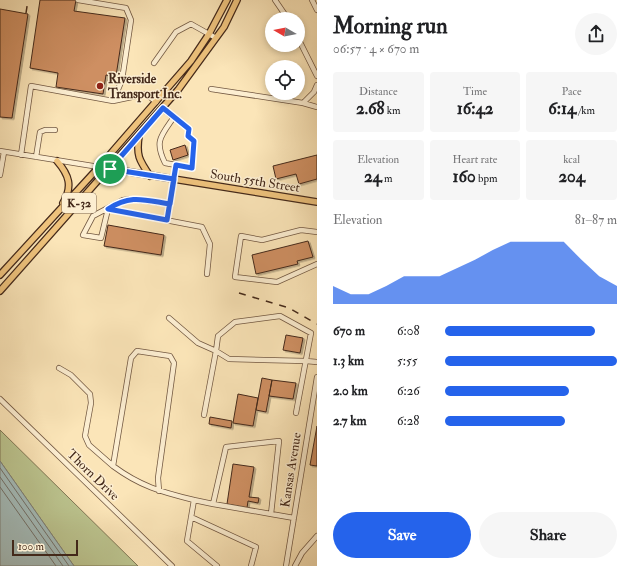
<!DOCTYPE html>
<html lang="en">
<head>
<meta charset="utf-8">
<style>
	body { margin:0; font-family:"IM FELL Double Pica",serif; background:#f6f6f6; color:#202124; height:100vh; display:flex; flex-direction:column; font-size:15px; white-space:nowrap }
	* { box-sizing:border-box; margin:0 }
	p { font-size:13px; color:#757577 }
	.icon { flex:none; width:22px; height:22px; fill:none; stroke:currentColor; stroke-width:2; stroke-linecap:round; stroke-linejoin:round }
	.map { position:relative; flex:1; overflow:hidden }
	.side { display:flex; flex-direction:column; background:#fff; width:316px }
	.side>* { flex:none }
	.needle { width:26px; rotate:279deg }
	.tools { position:absolute; left:265px; top:12px; display:grid; gap:8px }
	.tools a { display:grid; place-items:center; width:40px; height:40px; border-radius:50%; background:#fff; box-shadow:0 2px 6px #0003; font-size:20px }
	.scale { position:absolute; left:12px; bottom:10px; width:66px; box-sizing:border-box; padding-left:4px; border:2px solid #44291a; border-top:0; font-size:11px; line-height:14px; white-space:nowrap; color:#44291a; -webkit-text-stroke:3px #fceed1; paint-order:stroke }
	.pin { position:absolute; display:grid; place-items:center; width:34px; height:34px; color:#fff; margin:-17px; border:2px solid #fff; border-radius:50%; box-shadow:0 1px 4px #0007 }
	.round { display:grid; place-items:center; flex:none; width:42px; height:42px; border-radius:21px; background:#f6f6f6 }
	.summary { display:flex; align-items:center; justify-content:space-between; height:68px; padding:0 16px }
	h1 { font-size:22px; font-weight:700; line-height:30px }
	.figures { display:grid; grid-template-columns:repeat(3,1fr); gap:6px; height:68px; padding:4px 16px }
	.figures div { display:grid; align-content:center; border-radius:4px; background:#f6f6f6; text-align:center }
	.figures b { font-size:17px; font-weight:700 }
	.figures small { font-size:11px; font-weight:400 }
	.figures p { font-size:11px }
	.chart { height:112px; padding:8px 16px }
	.chart p { display:flex; justify-content:space-between }
	.chart svg { width:100%; height:72px; margin-top:4px; fill:#2563eb; opacity:.7 }
	.action { display:flex; gap:8px; margin-top:auto; padding:8px 16px }
	.action a { flex:1; height:46px; border-radius:24px; background:#2563eb; color:#fff; font-size:16px; font-weight:700; line-height:46px; text-align:center }
	.action a+a { background:#f6f6f6; color:#202124 }
	ul { padding:0 16px; list-style:none; font-size:13px }
	li { display:grid; grid-template-columns:64px 48px 1fr; align-items:center; height:30px }
	li i { height:10px; border-radius:5px; background:#2563eb }
	main { display:flex; flex:1; min-height:0 }
	.map>svg:first-child { display:block }
	.green { fill:#bcc590; stroke:#807755 }
	.water { fill:#a4bcba; stroke:#7e817a }
	.lines { fill:none; stroke-linecap:round; stroke-linejoin:round }
	.shore { stroke:#74726a; stroke-width:1 }
	.building { fill:#ce8f62; stroke:#44291a; filter:url(#shadow) }
	.minor-casing { stroke:#725842; stroke-width:6 }
	.major-casing { stroke:#44291a; stroke-width:8 }
	.minor { stroke:#fceed1; stroke-width:4.5 }
	.major { stroke:#eec27c; stroke-width:5.5 }
	.rail { stroke:#44291a; stroke-width:1.5; stroke-dasharray:7 7; stroke-linecap:butt }
	.route-casing { stroke:#fff; stroke-width:8 }
	.route { stroke:#2563eb; stroke-width:5 }
	.poi-dot { fill:#8f2418; stroke:#fceed1; stroke-width:1.5 }
	.labels { text-anchor:middle; dominant-baseline:central; stroke-width:3; stroke-linejoin:round; paint-order:stroke }
	.shield { fill:#fceed1; stroke:#7b6451; stroke-width:1 }
	.shield-label { font-size:12px; font-weight:bold; fill:#44291a }
	.poi-label { font-size:13px; font-weight:bold; fill:#44291a; stroke:#fceed1; text-anchor:start }
	.street-label { font-size:13px; fill:#44291a; stroke:#fceed1 }
</style>
</head>
<body>
<main>
<div class="map">
<svg width="317" height="566" viewBox="0 0 317 566">
	<defs>
		<filter id="shadow"><feDropShadow dx="2" dy="1.5" stdDeviation="0" flood-color="#0004"/></filter>
	</defs>
	<rect width="100%" height="100%" fill="#fbe5b8"/>
	<filter id="stains"><feTurbulence type="fractalNoise" baseFrequency=".005" numOctaves="4"/><feColorMatrix values="0 0 0 0 .2 0 0 0 0 .09 0 0 0 0 .02 0 0 0 .5 -.17"/></filter>
	<radialGradient id="worn" r=".72"><stop offset=".6" stop-color="#630" stop-opacity="0"/><stop offset="1" stop-color="#630" stop-opacity=".3"/></radialGradient>
	<path class="green" d="M0 430 138 566H74L0 461Z"/>
	<path class="water" d="M0 461 74 566H0Z"/>
	<g class="lines">
		<path class="shore" d="M0 468 69 566
			M0 477 63 566
			M0 487 56 566"/>
	</g>
	<path class="building" d="M40 0H76L74 11 125 18 116 76 106 75 103 94 56 87 58 73 30 68Z
		M0 9 28 14 12 118 0 117Z
		M185 145 188 155 173 160 170 150Z
		M317 155V179L299 184 296 174 276 179 273 166Z
		M108 225 164 235 161 255 104 246Z
		M308 241 313 257 297 261 298 264 256 274 252 255Z
		M286 335 303 338 300 353 283 350Z
		M262 378 272 380 266 412 256 410Z
		M272 380 296 383 293 399 269 396Z
		M238 394 258 398 253 426 233 423Z
		M210 417 232 421 231 428 209 424Z
		M317 426V466L310 465Z
		M233 464 254 467 249 497 259 498 258 503 248 501 247 508 227 504Z"/>
	<g class="lines">
		<defs>
			<path id="minor" d="M78 0 126 8 131 20 122 80 113 101
				M275 0 288 19
				M312 0 317 10
				M298 38 317 76
				M154 63 176 32 191 24 216 38
				M211 89 303 103 314 92 317 85
				M303 103 317 107
				M163 109 189 129 188 136 194 141 192 168 165 163C154 141 161 136 174 117
				M0 151 99 167
				M21 155 31 86 113 101 146 94 156 102
				M36 157 40 132 45 130H55
				M0 175 4 152
				M170 204 131 199 123 200 93 216 83 235 101 238 108 209 202 227 210 244 207 274
				M167 220 176 165
				M317 232 301 230 262 240 241 236 235 277 277 282 317 264
				M169 318 198 343 216 351 204 415
				M59 368 71 375 90 394 91 403 85 436 89 445 113 466
				M0 399 172 566
				M296 413 311 333 280 316 235 322 218 336 216 351 229 359 306 361 317 362
				M159 491 158 478 174 363 170 356 137 351 131 358 113 466C140 486 161 492 194 500
				M213 504 194 500 187 541 217 566
				M271 514 213 504 226 447 279 441 271 514 294 518
				M191 517 256 547 251 566
				M286 566 317 377
				M295 566 302 553 317 536"/>
			<path id="major" d="M139 136C136 155 139 160 150 176
				M57 161C69 175 73 186 63 203
				M99 167 317 202
				M0 275 99 167 191 61 209 34 227 0
				M0 291 178 90 224 27 237 0"/>
		</defs>
		<use href="#minor" class="minor-casing"/>
		<use href="#major" class="major-casing"/>
		<use href="#minor" class="minor"/>
		<use href="#major" class="major"/>
		<path class="rail" d="M26 13 28 0
			M239 293 289 308 317 324"/>
	</g>
	<g class="lines">
		<defs>
			<path id="route" d="M110 169 174 179 170 204C144 200 131 194 108 209L167 220 176 165 192 168 194 141 188 136 189 129 163 108 110 169"/>
		</defs>
		<use href="#route" class="route-casing"/>
		<use href="#route" class="route"/>
	</g>
	<circle class="poi-dot" cx="100" cy="86" r="4"/>
	<g class="labels">
		<rect class="shield" x="62" y="193" width="34" height="20" rx="3"/>
		<g class="shield-label">
			<text x="79" y="203">K-32</text>
		</g>
		<g class="poi-label">
			<text x="108" y="79">Riverside<tspan x="108" dy="15">Transport Inc.</tspan></text>
		</g>
		<g class="street-label">
			<text transform="translate(255 181) rotate(9)">South 55th Street</text>
			<text transform="translate(291 470) rotate(-81)">Kansas Avenue</text>
			<text transform="translate(93 475) rotate(44)">Thorn Drive</text>
		</g>
	</g>
	<rect width="100%" height="100%" filter="url(#stains)"/>
	<rect width="100%" height="100%" fill="url(#worn)"/>
</svg>
<div class="tools">
<a><svg class="needle" viewBox="-14 -14 28 28"><path d="M0-13l5 13h-10z" fill="#e53935"/><path d="M0 13l5-13h-10z" fill="#757577"/></svg></a>
<a><svg class="icon" aria-label="locate" viewBox="0 0 24 24"><circle cx="12" cy="12" r="6"/><path d="M12 2v4M12 18v4M2 12h4M18 12h4"/></svg></a>
</div>
<div class="scale">100 m</div>
<div class="pin" style="left:110px;top:169px;background:#1e9e55"><svg class="icon" aria-label="arrive" viewBox="0 0 24 24"><path d="M6 21V4h12l-3 4 3 4H6"/></svg></div>
</div>
<section class="side">
<div class="summary"><div><h1>Morning run</h1><p>06:57 · 4 × 670 m</p></div><a class="round"><svg class="icon" aria-label="share" viewBox="0 0 24 24"><path d="M12 15V3M7 8l5-5 5 5M5 13v7h14v-7"/></svg></a></div>
<div class="figures">
<div><p>Distance</p><b>2.68<small> km</small></b></div>
<div><p>Time</p><b>16:42</b></div>
<div><p>Pace</p><b>6:14<small> /km</small></b></div>
</div>
<div class="figures">
<div><p>Elevation</p><b>24<small> m</small></b></div>
<div><p>Heart rate</p><b>160<small> bpm</small></b></div>
<div><p>kcal</p><b>204</b></div>
</div>
<div class="chart"><p><span>Elevation</span>81–87 m</p>
<svg viewBox="0 0 160 44" preserveAspectRatio="none"><path d="M0 44V33L10 38L20 38L30 33L40 27L50 27L60 27L70 22L80 17L90 11L100 6L110 6L120 6L130 6L140 17L150 27L160 33V44z"/></svg>
</div>
<ul>
<li><b>670 m</b>6:08<i style="width:87%"></i></li>
<li><b>1.3 km</b>5:55<i style="width:100%"></i></li>
<li><b>2.0 km</b>6:26<i style="width:72%"></i></li>
<li><b>2.7 km</b>6:28<i style="width:70%"></i></li>
</ul>
<div class="action"><a>Save</a><a>Share</a></div>
</section>
</main>
</body>
</html>
